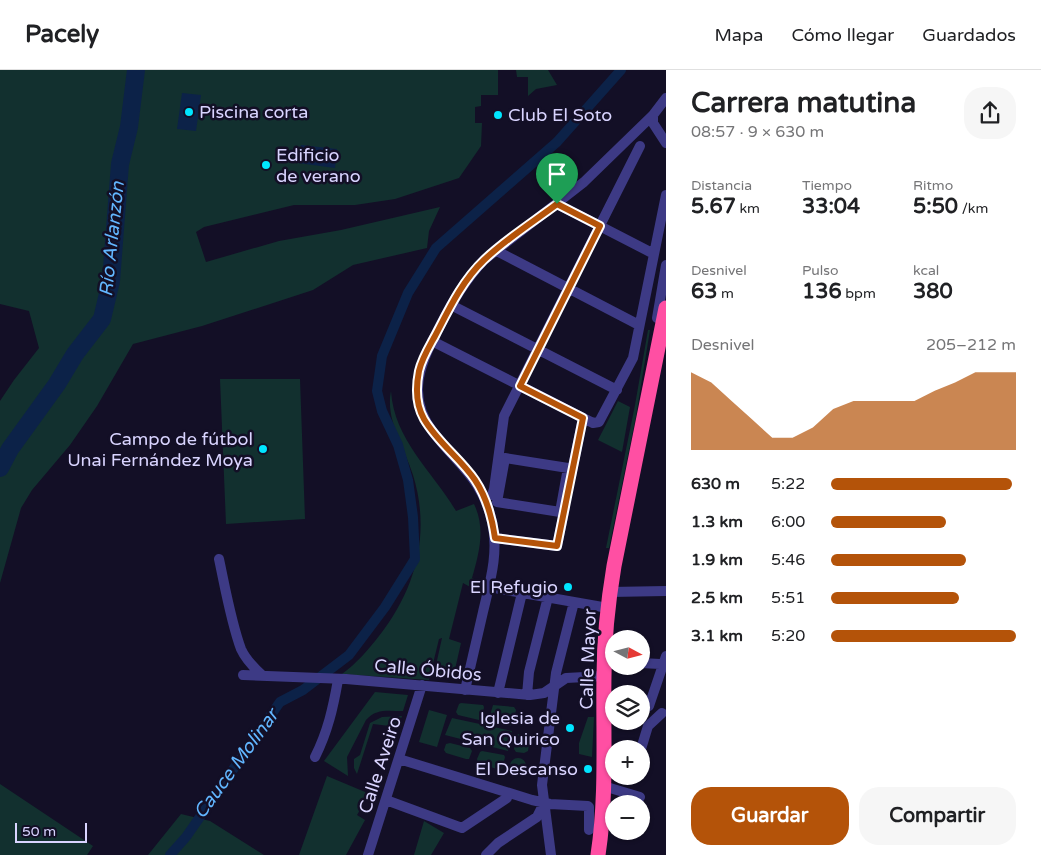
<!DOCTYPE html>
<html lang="es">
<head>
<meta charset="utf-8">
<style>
	body { margin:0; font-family:"Varela Round",sans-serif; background:#f6f6f6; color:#202124; height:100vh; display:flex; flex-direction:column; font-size:19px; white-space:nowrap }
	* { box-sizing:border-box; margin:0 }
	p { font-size:16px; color:#757577 }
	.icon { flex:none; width:28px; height:28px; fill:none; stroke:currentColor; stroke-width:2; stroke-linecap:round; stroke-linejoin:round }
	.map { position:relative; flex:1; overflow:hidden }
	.side { display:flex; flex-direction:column; background:#fff; width:375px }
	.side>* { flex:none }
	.needle { width:32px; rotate:97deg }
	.fabs { position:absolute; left:605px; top:560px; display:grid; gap:10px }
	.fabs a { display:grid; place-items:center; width:45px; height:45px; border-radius:50%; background:#fff; box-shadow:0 1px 4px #0004; font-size:25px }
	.scale { position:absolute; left:15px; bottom:12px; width:72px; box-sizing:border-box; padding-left:5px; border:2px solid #d9d4ff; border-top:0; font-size:14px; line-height:18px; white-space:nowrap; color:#d9d4ff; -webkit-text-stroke:4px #130f26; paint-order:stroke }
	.pin { position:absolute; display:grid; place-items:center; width:42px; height:42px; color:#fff; margin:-51px -21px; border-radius:50% 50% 50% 0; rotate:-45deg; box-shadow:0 0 5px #0007 }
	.pin .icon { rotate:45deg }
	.round { display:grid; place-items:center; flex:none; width:52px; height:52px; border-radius:20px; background:#f6f6f6 }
	.headline { display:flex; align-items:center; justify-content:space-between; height:85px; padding:0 25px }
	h1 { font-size:28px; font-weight:700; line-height:38px }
	.stats { display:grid; grid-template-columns:repeat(3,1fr); gap:8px; height:85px; padding:5px 25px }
	.stats div { display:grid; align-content:center }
	.stats b { font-size:21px; font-weight:700 }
	.stats small { font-size:14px; font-weight:400 }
	.stats p { font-size:14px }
	.chart { height:140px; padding:10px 25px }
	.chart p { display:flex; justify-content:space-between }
	.chart svg { width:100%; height:90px; margin-top:5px; fill:#b45309; opacity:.7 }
	.button { display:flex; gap:10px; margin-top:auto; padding:10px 25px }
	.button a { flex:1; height:58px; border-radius:20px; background:#b45309; color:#fff; font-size:20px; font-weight:700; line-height:58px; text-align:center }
	.button a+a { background:#f6f6f6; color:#202124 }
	ul { padding:0 25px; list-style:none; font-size:16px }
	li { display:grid; grid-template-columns:80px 60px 1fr; align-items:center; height:38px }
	li i { height:12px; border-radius:6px; background:#b45309 }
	header { display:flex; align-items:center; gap:30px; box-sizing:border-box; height:70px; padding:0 25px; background:#fff; border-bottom:1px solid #e0e0e0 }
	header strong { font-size:24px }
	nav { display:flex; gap:28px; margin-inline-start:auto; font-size:18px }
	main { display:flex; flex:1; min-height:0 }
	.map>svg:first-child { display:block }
	.green { fill:#12302f }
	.water { fill:#0c2248 }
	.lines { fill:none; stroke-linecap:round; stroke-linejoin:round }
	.canal { stroke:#0c2248; stroke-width:10 }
	.river { stroke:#0c2248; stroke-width:18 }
	.street { stroke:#3d3a85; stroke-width:10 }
	.highway { stroke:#ff4fa3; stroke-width:15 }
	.route-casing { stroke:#fff; stroke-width:10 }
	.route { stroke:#b45309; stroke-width:6 }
	.poi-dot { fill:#00e5ff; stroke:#130f26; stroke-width:2 }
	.labels { text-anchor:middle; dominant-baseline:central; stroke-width:5; stroke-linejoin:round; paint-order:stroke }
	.poi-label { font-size:18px; fill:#d9d4ff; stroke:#130f26; text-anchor:end }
	.street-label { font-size:18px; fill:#d9d4ff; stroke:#130f26 }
	.water-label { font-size:19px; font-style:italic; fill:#62b6ff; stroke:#130f26 }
</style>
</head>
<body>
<header>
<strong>Pacely</strong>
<nav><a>Mapa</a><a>Cómo llegar</a><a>Guardados</a></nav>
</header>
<main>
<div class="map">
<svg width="666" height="785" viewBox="0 0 666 785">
	<rect width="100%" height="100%" fill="#130f26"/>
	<path class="green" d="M0 0H498V25H481V36L475 37V53H482L481 76 459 108 395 129 355 135H294L204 157 196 162 206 192 279 171 341 160 440 137 429 161 427 178 353 195 313 220 202 256 133 274 97 336 70 375 32 420 21 438 0 513V331L14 310 39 278 29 241 0 234Z
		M516 0H548L557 15 536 19 528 26V7H517Z
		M648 260H650L636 346 609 478H606L635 335Z
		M220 309H300L305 449 226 454Z
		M391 321C394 370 433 402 456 441L474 434C486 459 479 483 472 508L483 513 481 523 463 513 449 569 461 573 453 608 434 604 442 568 439 569 429 610 342 604C357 593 368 580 379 566 416 519 431 463 413 405 405 379 385 350 391 321Z
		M618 331 630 337 622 382 598 370Z
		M375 622 408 625 403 641C389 641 376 638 366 650L347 687 348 706 324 691Z
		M461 633 483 635 484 637 482 648 479 650 458 645 456 642 459 634Z
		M493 635 514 637 516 640 513 654 511 656 490 652 489 649Z
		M429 640 447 645 437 677 419 672Z
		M402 646 398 657 373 654 357 704 354 698V689L360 685 370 653 382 647Z
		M588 647H594L592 687 579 684V673Z
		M452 648 512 661 508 681 445 665Z
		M519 664 528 665 530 668 528 681 524 683 516 682 514 679 517 665Z
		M450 673 470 678 472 681 469 689H466L446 683 444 680 446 674Z
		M482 681 504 685 505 687 502 699 500 700 478 693 477 689 480 682Z
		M510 696a8 8 0 1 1 16 0a8 8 0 1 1-16 0Z
		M327 706 377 727 375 732 367 728 357 745 365 750 346 785H299Z
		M0 714 93 776 87 785H0Z
		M181 744 210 751 264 785H148Z
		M424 751 444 763 431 785H414Z"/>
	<path class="water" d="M182 23 201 25 196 61 177 59Z
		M301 75 337 79 335 98 298 93Z"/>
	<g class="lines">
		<path class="canal" d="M170 785 186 767 280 632 303 620 349 585 385 537 415 489 413 447 408 410 398 375 382 341 377 321 382 286 408 223 436 178 557 72 621 0"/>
		<path class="river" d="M0 398 10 379 57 314 75 284 102 249 111 211 120 94 129 57 136 0"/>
		<path class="street" d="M653 45V53L666 73
			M557 134 654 184
			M495 180 639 255
			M451 235 617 320
			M657 248 666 195
			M432 271 593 353 599 352 633 288 666 125
			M505 388 568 398 560 442 497 432Z
			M571 406 583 348
			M492 425 494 419 504 346 640 76
			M495 468 557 476 565 437
			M219 489C225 517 231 552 241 579 246 590 254 598 263 606
			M489 517 608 538
			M610 522 666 521
			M641 593 660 594
			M243 605 346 609 530 625 544 623 566 608 604 606
			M465 620C471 594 477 568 483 542 490 512 499 483 492 452 483 409 457 394 433 362 405 325 421 292 440 256 452 232 465 210 484 190L584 112 653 45 666 28
			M498 623 522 523
			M527 625 529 602 548 527
			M649 636 666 586
			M641 679 648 656 662 643
			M315 687C328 661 333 638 338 610
			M399 689 532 730 550 734 588 736 589 737V760
			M603 717 610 718 640 727
			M386 730 462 758 507 728
			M368 785 422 615
			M486 785 498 773 537 747 544 733
			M551 785 542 715 556 603 574 532"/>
		<path class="highway" d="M598 785C607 726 603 665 604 606 604 569 608 532 614 496L666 238"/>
	</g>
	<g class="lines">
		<defs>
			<path id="route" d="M557 134 600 156 520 316 583 348 557 476 495 468C492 447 487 428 475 410 460 388 438 373 424 349 416 335 416 316 419 301 422 288 429 277 435 266 449 239 462 211 484 190 506 169 533 152 557 134Z"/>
		</defs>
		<use href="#route" class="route-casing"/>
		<use href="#route" class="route"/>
	</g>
	<g class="poi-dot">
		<circle cx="189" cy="42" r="5"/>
		<circle cx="498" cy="45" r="5"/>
		<circle cx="266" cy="95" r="5"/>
		<circle cx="263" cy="379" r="5"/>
		<circle cx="568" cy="517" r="5"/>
		<circle cx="570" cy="658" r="5"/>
		<circle cx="588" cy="699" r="5"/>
	</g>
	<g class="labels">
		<g class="poi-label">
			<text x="199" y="42" text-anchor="start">Piscina corta</text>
			<text x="508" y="45" text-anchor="start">Club El Soto</text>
			<text x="276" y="85" text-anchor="start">Edificio<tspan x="276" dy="21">de verano</tspan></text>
			<text x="253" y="369">Campo de fútbol<tspan x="253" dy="21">Unai Fernández Moya</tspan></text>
			<text x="558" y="517">El Refugio</text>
			<text x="560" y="648">Iglesia de<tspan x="560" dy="21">San Quirico</tspan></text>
			<text x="578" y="699">El Descanso</text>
		</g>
		<g class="street-label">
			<text transform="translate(588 589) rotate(-88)">Calle Mayor</text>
			<text transform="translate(428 600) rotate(5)">Calle Óbidos</text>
			<text transform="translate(380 695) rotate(-72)">Calle Aveiro</text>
		</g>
		<g class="water-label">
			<text transform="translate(112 169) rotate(-84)">Río Arlanzón</text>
			<text transform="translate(236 694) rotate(-54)">Cauce Molinar</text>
		</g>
	</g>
</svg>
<div class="fabs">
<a><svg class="needle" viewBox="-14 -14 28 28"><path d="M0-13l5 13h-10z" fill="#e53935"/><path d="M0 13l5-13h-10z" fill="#757577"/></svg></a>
<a><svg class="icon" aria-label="layers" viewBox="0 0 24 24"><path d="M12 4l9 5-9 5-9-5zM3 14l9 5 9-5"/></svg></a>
<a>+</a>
<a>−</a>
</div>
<div class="scale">50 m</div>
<div class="pin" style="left:557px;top:134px;background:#1e9e55"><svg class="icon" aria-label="arrive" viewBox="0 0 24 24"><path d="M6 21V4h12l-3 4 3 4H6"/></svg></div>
</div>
<section class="side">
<div class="headline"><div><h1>Carrera matutina</h1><p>08:57 · 9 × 630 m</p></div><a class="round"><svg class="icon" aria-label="share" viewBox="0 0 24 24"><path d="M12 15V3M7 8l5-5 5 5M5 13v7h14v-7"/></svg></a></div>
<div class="stats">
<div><p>Distancia</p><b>5.67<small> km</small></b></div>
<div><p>Tiempo</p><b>33:04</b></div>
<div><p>Ritmo</p><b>5:50<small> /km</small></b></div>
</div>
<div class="stats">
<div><p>Desnivel</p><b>63<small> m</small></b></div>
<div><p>Pulso</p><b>136<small> bpm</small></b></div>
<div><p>kcal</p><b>380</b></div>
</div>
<div class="chart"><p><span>Desnivel</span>205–212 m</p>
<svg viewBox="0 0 160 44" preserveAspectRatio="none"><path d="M0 44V6L10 11L20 20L30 29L40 38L50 38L60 33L70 24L80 20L90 20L100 20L110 20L120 15L130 11L140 6L150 6L160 6V44z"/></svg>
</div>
<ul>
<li><b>630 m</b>5:22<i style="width:98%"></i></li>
<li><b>1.3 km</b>6:00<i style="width:62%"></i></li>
<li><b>1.9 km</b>5:46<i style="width:73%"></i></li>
<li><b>2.5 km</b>5:51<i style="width:69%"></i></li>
<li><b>3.1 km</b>5:20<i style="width:100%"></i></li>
</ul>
<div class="button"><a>Guardar</a><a>Compartir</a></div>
</section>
</main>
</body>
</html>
